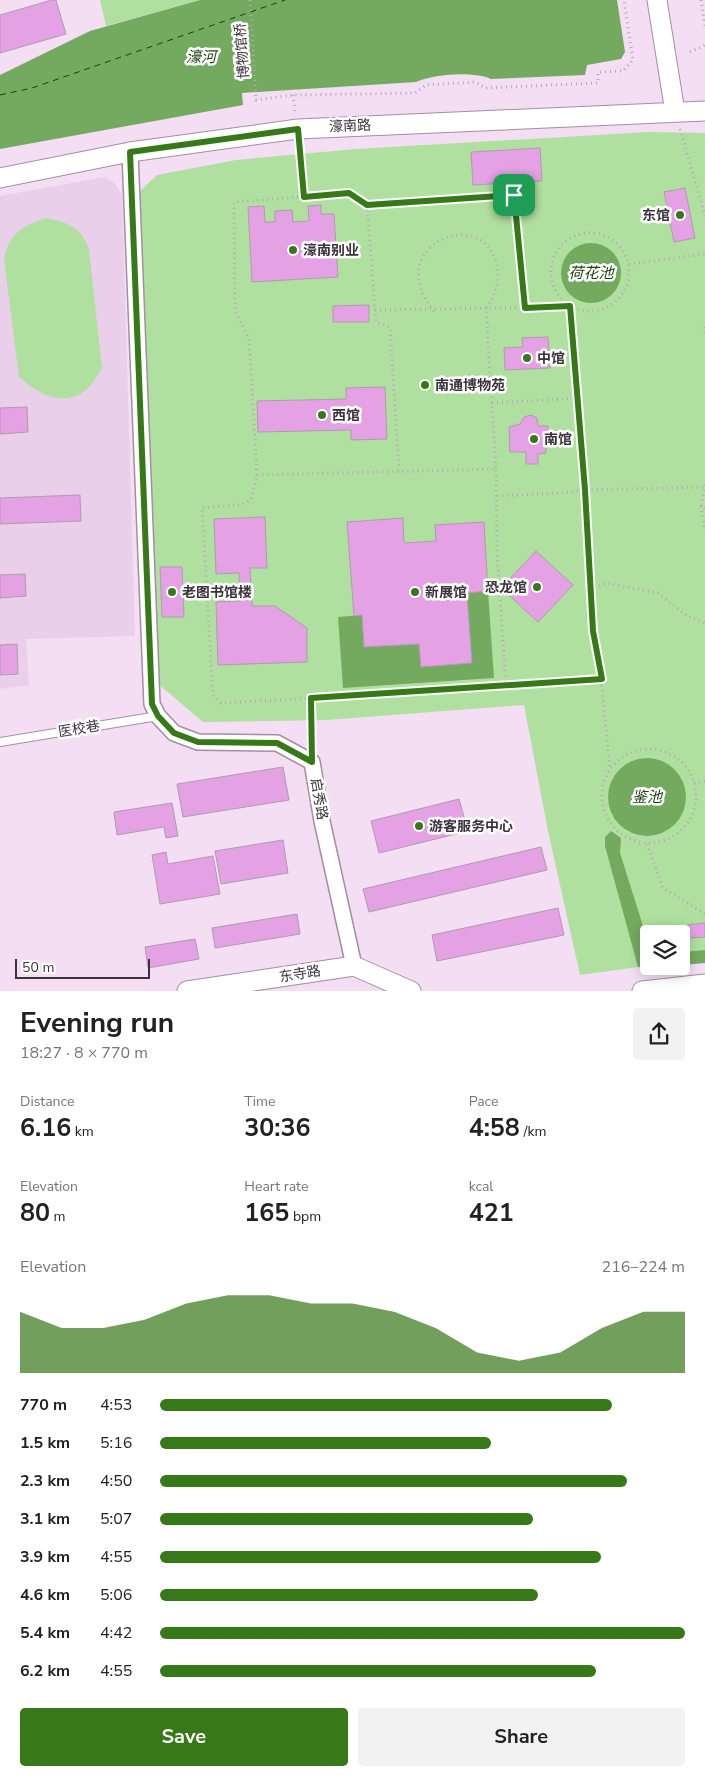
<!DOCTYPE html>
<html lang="en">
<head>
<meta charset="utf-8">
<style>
	body { margin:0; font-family:"Nunito Sans","Noto Sans SC",sans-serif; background:#f2f2f2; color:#222; height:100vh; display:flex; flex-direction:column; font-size:19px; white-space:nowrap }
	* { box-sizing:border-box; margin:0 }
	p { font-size:16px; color:#767676 }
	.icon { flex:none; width:28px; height:28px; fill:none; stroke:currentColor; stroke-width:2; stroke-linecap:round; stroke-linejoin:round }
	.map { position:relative; height:991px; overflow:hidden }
	.details { display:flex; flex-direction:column; background:#fff; flex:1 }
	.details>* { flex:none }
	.fabs { position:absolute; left:640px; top:925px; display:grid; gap:10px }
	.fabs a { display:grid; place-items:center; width:50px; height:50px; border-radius:5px; background:#fff; box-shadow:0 2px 12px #0003; font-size:25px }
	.scale { position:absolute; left:15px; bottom:12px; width:135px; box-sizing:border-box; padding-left:5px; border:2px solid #3b333b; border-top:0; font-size:14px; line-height:18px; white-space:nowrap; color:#3b333b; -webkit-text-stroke:4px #fff; paint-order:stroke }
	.pin { position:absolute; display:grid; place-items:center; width:42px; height:42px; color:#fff; margin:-21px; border-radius:10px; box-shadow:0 2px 8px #0006 }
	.round { display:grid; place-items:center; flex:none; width:52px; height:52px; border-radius:5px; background:#f2f2f2 }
	.headline { display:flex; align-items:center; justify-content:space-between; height:85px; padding:0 20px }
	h1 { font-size:28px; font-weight:700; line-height:38px }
	.figures { display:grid; grid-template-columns:repeat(3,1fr); gap:8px; height:85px; padding:5px 20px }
	.figures div { display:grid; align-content:center }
	.figures b { font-size:25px; font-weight:700 }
	.figures small { font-size:14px; font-weight:400 }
	.figures p { font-size:14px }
	.chart { height:140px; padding:10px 20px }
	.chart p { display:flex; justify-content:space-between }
	.chart svg { width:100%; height:90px; margin-top:5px; fill:#377818; opacity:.7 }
	.cta { display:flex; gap:10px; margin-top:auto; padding:10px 20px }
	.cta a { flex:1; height:58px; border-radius:5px; background:#377818; color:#fff; font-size:20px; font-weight:700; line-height:58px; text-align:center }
	.cta a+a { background:#f2f2f2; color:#222 }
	ul { padding:0 20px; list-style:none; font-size:16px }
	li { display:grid; grid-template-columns:80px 60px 1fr; align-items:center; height:38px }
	li i { height:12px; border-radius:6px; background:#377818 }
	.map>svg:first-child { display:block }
	.built { fill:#e9cfe9 }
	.green { fill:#b0e09f }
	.water { fill:#74aa60 }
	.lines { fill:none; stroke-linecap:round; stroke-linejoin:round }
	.ferry { stroke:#1b3f0b; stroke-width:1; stroke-dasharray:6 5; stroke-linecap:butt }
	.building { fill:#e4a1e4; stroke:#af9bae }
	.service-casing { stroke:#a38fa2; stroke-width:10 }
	.minor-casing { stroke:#a38fa2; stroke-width:18 }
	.tertiary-casing { stroke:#a38fa2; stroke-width:21 }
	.path { stroke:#b7a6b7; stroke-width:3; stroke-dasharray:1 4; stroke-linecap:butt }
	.service { stroke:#fff; stroke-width:8 }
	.minor { stroke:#fff; stroke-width:15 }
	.tertiary { stroke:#fff; stroke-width:19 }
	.route-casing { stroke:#fff; stroke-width:10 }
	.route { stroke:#377818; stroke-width:6 }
	.poi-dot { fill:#377818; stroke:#fff; stroke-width:2 }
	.labels { text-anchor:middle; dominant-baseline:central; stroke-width:5; stroke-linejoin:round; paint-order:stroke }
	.street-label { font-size:14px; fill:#3b333b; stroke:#fff }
	.poi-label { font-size:14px; font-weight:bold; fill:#3b333b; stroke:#fff; text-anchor:start }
	.water-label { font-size:15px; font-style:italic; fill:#1b3f0b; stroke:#fff }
</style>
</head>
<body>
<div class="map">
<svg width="705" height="991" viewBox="0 0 705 991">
	<rect width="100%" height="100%" fill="#f3def3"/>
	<path class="built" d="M105 177 115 184 122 195 135 636 26 639 29 685 0 689V196Z"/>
	<path class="green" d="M100 0H200L106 26Z
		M649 132 705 133V950L681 952V934H649V961L638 967 580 975 548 831 524 705 326 720 203 722 156 682 139 192 157 175 236 160 356 149Z
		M45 218C68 222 81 227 89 249L102 368C98 374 94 382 89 387 66 410 38 394 19 377L4 260C8 234 22 227 45 218Z"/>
	<path class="water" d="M200 0H617L625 52 621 59 587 65 585 75 491 79C473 71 434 74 416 82L242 93 243 105 0 149V75L90 31Z
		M561 273a30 30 0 1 1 60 0a30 30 0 1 1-60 0Z
		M488 591 494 678 343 688 338 617 362 615 364 647 419 644 421 667 471 663 467 593Z
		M608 797a39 39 0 1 1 78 0a39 39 0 1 1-78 0Z
		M611 831 621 838 620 853 649 945V966H666L638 967 605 846V837Z
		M705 950V963L681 965V952Z"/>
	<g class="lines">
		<path class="ferry" d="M0 95 32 88 285 0"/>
	</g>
	<path class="building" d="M52 0H56L66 34 0 53V15Z
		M540 148 542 181 473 185 471 152Z
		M685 188 695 238 674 242 664 192Z
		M321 205V214H334L338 277 252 282 248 207 264 206 265 222H275V211L292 210 293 222 309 221 308 206Z
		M369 305V322H333V306Z
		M548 337 550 368 505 370 504 348 523 347 522 338Z
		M385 387 387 439 351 440V430L258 432 257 401 346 399V388Z
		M27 407 28 432 0 434V408Z
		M531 415 537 418 538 426H548V432L559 431V446H546V453L538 454V464H526V452H510L509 427 520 424 524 417Z
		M80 495 81 521 0 524V498Z
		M265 517 267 568H250L252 606H275L307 628V662L218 665 216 602 240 601 239 573 216 574 214 519Z
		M403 518 404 543 436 541 435 525 484 522 488 591 467 593 472 663 421 667 419 644 364 647 362 615 354 616 347 522Z
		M536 551 573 585 538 622 501 588Z
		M160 567H182L184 617H162Z
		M25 574 26 596 0 598V575Z
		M17 644 18 674 0 675V645Z
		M283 767 289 800 183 817 177 784Z
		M459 799 468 831 379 853 371 821Z
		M172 803 178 836 166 838 164 827 117 835 114 812Z
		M283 840 288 873 221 884 215 851Z
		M541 847 547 870 369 912 363 889Z
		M166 852 168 864 213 856 220 894 160 904 152 855Z
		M558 908 564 935 437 961 432 935Z
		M297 914 300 934 215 948 212 928Z
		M705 923V937L688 938 687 925Z
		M195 939 199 959 148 968 145 947Z"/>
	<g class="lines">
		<defs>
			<path id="service" d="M0 742 158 716"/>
			<path id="minor" d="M130 152 152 704 158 716 174 733 198 742 277 743 312 762 322 821 354 966"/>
			<path id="tertiary" d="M657 0 675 112
				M0 178 130 152 298 129 705 111
				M187 991 354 966 411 991
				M642 991 705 984"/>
		</defs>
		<use href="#service" class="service-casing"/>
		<use href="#minor" class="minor-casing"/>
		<use href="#tertiary" class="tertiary-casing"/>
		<path class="path" d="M250 0 256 100 293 95 415 93 426 85 475 82 485 88 598 83V72L623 71 633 60 624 0
			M701 0 705 26
			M690 52 705 45
			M293 95 295 111
			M680 129 705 216
			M300 145 304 197
			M367 205 376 322 390 327 399 472
			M551 272a39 39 0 1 1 78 0a39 39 0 1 1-78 0Z
			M629 264 705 254
			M375 310 570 307 585 490 593 631 601 679 610 769
			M434 311C382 250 475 205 495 259 502 278 496 292 486 309L496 469
			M705 327V336
			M492 403 577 398
			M257 475 249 338 235 311 234 202 349 193 367 205 514 195 525 308
			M705 485 701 506 705 509
			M497 496 561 493 585 490 703 487
			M701 506 705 531
			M590 590 607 583 658 593 687 616 705 623
			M506 686 497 552 496 469 257 475 251 500 240 505 202 508 213 695 221 703C348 697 475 688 601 679
			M311 698 312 745
			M602 796a47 47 0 1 1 94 0a47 47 0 1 1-94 0Z
			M694 783 705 781
			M647 844 663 888 705 914"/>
		<use href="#service" class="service"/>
		<use href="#minor" class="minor"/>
		<use href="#tertiary" class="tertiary"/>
	</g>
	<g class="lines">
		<defs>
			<path id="route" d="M298 129 304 197 349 193 367 205 514 195 525 308 570 306 585 490 593 631 602 679 311 698 312 762 277 743 198 742 174 733 158 716 152 704 130 152Z"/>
		</defs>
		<use href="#route" class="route-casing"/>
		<use href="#route" class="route"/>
	</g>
	<g class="poi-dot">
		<circle cx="680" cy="215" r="5"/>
		<circle cx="293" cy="250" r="5"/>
		<circle cx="527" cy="358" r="5"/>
		<circle cx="425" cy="385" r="5"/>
		<circle cx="322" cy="415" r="5"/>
		<circle cx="534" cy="439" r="5"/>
		<circle cx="537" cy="587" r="5"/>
		<circle cx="172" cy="592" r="5"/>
		<circle cx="415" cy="592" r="5"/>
		<circle cx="419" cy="826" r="5"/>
	</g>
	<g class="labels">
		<g class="street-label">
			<text transform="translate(242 51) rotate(-94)">博物馆桥</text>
			<text transform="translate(350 126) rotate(-3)">濠南路</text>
			<text transform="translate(79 729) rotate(-9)">医校巷</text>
			<text transform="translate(319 799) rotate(80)">启秀路</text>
			<text transform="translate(300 974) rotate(-9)">东寺路</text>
		</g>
		<g class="poi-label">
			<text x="670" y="215" text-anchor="end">东馆</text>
			<text x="303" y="250">濠南别业</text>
			<text x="537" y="358">中馆</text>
			<text x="435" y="385">南通博物苑</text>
			<text x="332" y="415">西馆</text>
			<text x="544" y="439">南馆</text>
			<text x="527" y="587" text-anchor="end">恐龙馆</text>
			<text x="182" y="592">老图书馆楼</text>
			<text x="425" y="592">新展馆</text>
			<text x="429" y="826">游客服务中心</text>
		</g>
		<g class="water-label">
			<text x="201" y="57">濠河</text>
			<text x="591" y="273">荷花池</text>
			<text x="647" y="797">鉴池</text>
		</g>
	</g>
</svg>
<div class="fabs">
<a><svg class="icon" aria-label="layers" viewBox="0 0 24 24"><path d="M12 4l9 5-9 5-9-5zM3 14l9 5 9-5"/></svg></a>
</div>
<div class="scale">50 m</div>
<div class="pin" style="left:514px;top:195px;background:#1e9e55"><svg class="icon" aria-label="arrive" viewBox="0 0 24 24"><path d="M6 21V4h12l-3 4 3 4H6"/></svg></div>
</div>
<section class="details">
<div class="headline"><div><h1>Evening run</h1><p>18:27 · 8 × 770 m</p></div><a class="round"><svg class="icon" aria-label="share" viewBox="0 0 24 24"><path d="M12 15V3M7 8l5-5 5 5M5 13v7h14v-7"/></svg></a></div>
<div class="figures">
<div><p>Distance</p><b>6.16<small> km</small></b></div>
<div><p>Time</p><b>30:36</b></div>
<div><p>Pace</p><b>4:58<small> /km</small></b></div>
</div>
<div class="figures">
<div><p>Elevation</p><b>80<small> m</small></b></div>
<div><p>Heart rate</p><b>165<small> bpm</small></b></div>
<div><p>kcal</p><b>421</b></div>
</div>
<div class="chart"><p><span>Elevation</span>216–224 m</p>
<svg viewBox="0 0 160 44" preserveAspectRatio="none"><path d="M0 44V14L10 22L20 22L30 18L40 10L50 6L60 6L70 10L80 10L90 14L100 22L110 34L120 38L130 34L140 22L150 14L160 14V44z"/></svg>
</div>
<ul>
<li><b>770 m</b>4:53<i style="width:86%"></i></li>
<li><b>1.5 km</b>5:16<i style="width:63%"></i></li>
<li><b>2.3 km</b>4:50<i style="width:89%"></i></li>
<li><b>3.1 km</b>5:07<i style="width:71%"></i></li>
<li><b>3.9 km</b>4:55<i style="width:84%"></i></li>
<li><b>4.6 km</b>5:06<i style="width:72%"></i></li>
<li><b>5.4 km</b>4:42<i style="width:100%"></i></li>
<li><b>6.2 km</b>4:55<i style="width:83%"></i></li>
</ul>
<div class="cta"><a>Save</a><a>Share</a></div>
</section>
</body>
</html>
